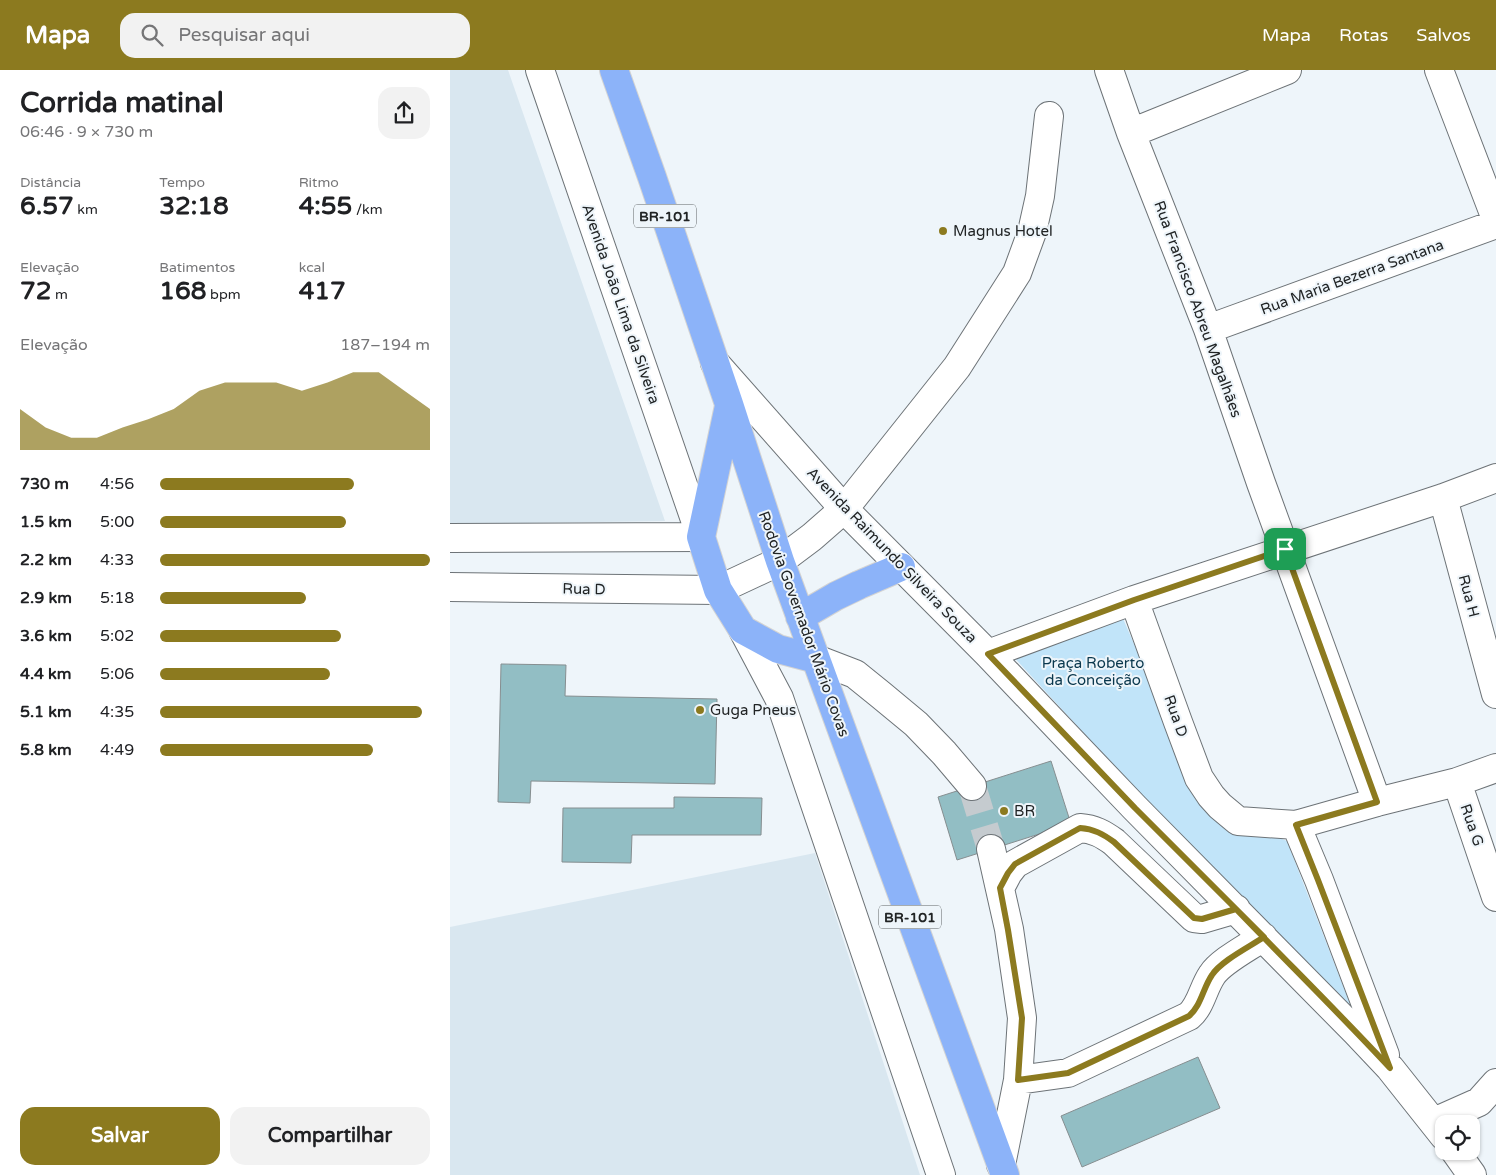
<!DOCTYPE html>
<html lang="pt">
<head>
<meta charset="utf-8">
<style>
	body { margin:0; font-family:"Varela Round",sans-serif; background:#f2f2f2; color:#202124; height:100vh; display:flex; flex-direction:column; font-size:19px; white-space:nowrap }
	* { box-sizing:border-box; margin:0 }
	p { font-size:16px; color:#757577 }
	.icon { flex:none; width:28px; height:28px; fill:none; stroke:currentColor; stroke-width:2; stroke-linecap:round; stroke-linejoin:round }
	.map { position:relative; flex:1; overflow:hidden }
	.sheet { display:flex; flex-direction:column; background:#fff; width:450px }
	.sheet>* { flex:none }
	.buttons { position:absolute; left:985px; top:1045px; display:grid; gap:10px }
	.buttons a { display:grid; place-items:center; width:45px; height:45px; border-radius:10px; background:#fff; box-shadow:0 1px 4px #0004; font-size:25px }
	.pin { position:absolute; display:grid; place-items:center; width:42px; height:42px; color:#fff; margin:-21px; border-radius:10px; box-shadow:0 2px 8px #0006 }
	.round { display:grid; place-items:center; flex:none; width:52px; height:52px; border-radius:15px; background:#f2f2f2 }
	.headline { display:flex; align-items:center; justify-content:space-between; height:85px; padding:0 20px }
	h1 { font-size:28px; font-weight:800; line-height:38px }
	.figures { display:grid; grid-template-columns:repeat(3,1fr); gap:8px; height:85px; padding:5px 20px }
	.figures div { display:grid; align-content:center }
	.figures b { font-size:25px; font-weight:800 }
	.figures small { font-size:14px; font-weight:400 }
	.figures p { font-size:14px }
	.chart { height:140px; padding:10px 20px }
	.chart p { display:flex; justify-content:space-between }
	.chart svg { width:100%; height:90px; margin-top:5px; fill:#8c7a1f; opacity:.7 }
	.cta { display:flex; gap:10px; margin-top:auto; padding:10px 20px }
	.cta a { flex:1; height:58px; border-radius:15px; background:#8c7a1f; color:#fff; font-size:20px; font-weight:800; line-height:58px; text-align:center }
	.cta a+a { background:#f2f2f2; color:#202124 }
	ul { padding:0 20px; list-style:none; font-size:16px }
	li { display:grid; grid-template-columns:80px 60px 1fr; align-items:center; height:38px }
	li i { height:12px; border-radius:6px; background:#8c7a1f }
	header { display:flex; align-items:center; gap:30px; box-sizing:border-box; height:70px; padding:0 25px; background:#8c7a1f; color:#fff }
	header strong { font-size:24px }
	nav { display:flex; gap:28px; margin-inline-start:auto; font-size:18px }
	.search { width:350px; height:45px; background:#f2f2f2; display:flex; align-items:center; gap:12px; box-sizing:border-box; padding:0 18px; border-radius:15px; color:#757577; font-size:19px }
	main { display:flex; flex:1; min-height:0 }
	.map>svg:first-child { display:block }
	.built { fill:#d9e7f0 }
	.green { fill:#c1e4f9 }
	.building { fill:#92bec4; stroke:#868e90 }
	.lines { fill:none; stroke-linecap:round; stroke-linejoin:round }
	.minor-tunnel { stroke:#c5cbcf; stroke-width:28; stroke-dasharray:28 14; stroke-linecap:butt }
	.minor-casing { stroke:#6d7377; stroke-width:30 }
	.highway-casing { stroke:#d3d3d3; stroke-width:30 }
	.minor { stroke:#fff; stroke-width:28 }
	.highway { stroke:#8cb3f9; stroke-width:28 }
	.route-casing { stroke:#fff; stroke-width:10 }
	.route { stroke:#8c7a1f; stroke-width:6 }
	.poi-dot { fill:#8c7a1f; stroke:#eef5fa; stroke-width:2 }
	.labels { text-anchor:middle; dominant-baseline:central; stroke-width:4; stroke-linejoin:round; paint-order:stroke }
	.shield { fill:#eef5fa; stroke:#5e6365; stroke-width:1 }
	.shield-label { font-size:14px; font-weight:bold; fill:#212425 }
	.poi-label { font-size:15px; fill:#212425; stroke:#eef5fa; text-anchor:start }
	.street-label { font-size:15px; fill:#212425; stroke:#eef5fa }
	.park-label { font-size:15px; fill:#0a384e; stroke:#eef5fa }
</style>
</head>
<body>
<header>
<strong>Mapa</strong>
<div class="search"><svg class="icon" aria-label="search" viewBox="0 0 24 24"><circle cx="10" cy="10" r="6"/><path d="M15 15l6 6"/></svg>Pesquisar aqui</div>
<nav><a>Mapa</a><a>Rotas</a><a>Salvos</a></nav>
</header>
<main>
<section class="sheet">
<div class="headline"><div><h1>Corrida matinal</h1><p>06:46 · 9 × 730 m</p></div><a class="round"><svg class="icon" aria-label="share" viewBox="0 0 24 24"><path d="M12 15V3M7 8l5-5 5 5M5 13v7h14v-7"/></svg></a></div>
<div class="figures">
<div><p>Distância</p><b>6.57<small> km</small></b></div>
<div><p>Tempo</p><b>32:18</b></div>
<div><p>Ritmo</p><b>4:55<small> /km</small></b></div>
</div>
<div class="figures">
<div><p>Elevação</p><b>72<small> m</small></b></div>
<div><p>Batimentos</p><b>168<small> bpm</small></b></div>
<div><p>kcal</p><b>417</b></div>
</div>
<div class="chart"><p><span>Elevação</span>187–194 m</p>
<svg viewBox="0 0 160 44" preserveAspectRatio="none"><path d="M0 44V24L10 33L20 38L30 38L40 33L50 29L60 24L70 15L80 11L90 11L100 11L110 15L120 11L130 6L140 6L150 15L160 24V44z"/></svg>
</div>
<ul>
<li><b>730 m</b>4:56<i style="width:72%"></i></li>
<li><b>1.5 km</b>5:00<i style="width:69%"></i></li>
<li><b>2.2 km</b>4:33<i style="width:100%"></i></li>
<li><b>2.9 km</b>5:18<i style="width:54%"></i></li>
<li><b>3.6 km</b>5:02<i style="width:67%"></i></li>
<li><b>4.4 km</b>5:06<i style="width:63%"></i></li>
<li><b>5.1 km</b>4:35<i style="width:97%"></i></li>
<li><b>5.8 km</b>4:49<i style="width:79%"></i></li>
</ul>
<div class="cta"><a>Salvar</a><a>Compartilhar</a></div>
</section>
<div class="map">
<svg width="1046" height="1105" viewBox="0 0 1046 1105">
	<rect width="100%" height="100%" fill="#eef5fa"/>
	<path class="built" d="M0 0H58L215 451 0 454Z
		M365 783 470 1105H0V857Z"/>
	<path class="green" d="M668 537 756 740 837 771 912 965 560 583Z"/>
	<path class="building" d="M51 594 116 595 115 626 267 629 265 714 81 711 80 733 48 732Z
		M601 691 621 754 507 790 488 727Z
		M224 727 312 728 311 765H182L181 793 112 792 113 738H224Z
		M748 987 770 1038 632 1097 611 1046Z"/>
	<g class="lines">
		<path class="minor-tunnel" d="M522 716 541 779"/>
		<defs>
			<path id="minor" d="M659 0 681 63 758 259 811 413 927 732
				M989 0 1046 149
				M681 63 837 0
				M758 259 1046 154
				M265 293 394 439 538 584 685 738 906 962 940 998 994 1066
				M993 428 1046 624
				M0 468 251 467 90 0
				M0 517 268 520 330 491 362 467 394 439 507 297 567 203 582 162 590 126 599 46
				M684 530 728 652 749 708 761 726 770 736 788 751 846 755 927 732 1007 712 1046 698
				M293 560 329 628 491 1105
				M538 584 684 530 993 428 1046 408
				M366 589 405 604 431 625 466 654 494 683 522 716
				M1007 712 1046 827
				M846 755 869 810 935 985
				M541 779 559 859 572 948 568 1010 551 1095
				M550 818 558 803 565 794 630 758C644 759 653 764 664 772L744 848 752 849 786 839
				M568 1010 618 1003 739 946C751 936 753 918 762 905 771 891 799 877 813 867
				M984 1052 1029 1032 1046 1013
				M1005 1081 1022 1105"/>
			<path id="highway" d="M164 0 202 107 279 334 330 491 555 1105
				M279 336 251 467 268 520 293 560 328 579 366 589
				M350 547 386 526 409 515 451 497"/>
		</defs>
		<use href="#minor" class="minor-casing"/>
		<use href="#highway" class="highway-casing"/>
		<use href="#minor" class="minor"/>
		<use href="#highway" class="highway"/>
	</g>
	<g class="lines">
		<defs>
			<path id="route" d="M835 479 684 530 538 584 685 738 814 867C799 877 771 891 762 905 753 918 751 936 739 946L618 1003 568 1010 572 948 558 860 550 818 558 803 565 794 630 758C644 759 653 764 664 772L744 848 752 849 786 839C837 892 890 944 940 998L868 810 846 755 927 732 835 479"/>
		</defs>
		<use href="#route" class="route-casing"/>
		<use href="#route" class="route"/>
	</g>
	<g class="poi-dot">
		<circle cx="493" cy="161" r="5"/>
		<circle cx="250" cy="640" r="5"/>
		<circle cx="554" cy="741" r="5"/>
	</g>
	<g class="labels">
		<g class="shield">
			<rect x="184" y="134.5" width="62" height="23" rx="4"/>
			<rect x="429" y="835.5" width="62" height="23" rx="4"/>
		</g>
		<g class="shield-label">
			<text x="215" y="146">BR-101</text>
			<text x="460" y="847">BR-101</text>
		</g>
		<g class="poi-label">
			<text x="503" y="161">Magnus Hotel</text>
			<text x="260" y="640">Guga Pneus</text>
			<text x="564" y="741">BR</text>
		</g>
		<g class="street-label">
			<text transform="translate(902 207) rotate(-20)">Rua Maria Bezerra Santana</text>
			<text transform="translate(171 234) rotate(71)">Avenida João Lima da Silveira</text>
			<text transform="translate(748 239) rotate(70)">Rua Francisco Abreu Magalhães</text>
			<text transform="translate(442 485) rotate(46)">Avenida Raimundo Silveira Souza</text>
			<text transform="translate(134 519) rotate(1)">Rua D</text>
			<text transform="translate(1019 526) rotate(75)">Rua H</text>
			<text transform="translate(354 554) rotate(70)">Rodovia Governador Mário Covas</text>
			<text transform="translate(726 646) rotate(70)">Rua D</text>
			<text transform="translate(1022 755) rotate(71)">Rua G</text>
		</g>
		<g class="park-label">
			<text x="643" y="593">Praça Roberto<tspan x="643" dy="17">da Conceição</tspan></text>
		</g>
	</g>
</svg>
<div class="buttons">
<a><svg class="icon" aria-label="locate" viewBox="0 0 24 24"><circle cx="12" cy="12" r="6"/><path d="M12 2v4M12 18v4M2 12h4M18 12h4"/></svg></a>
</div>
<div class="pin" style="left:835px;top:479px;background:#1e9e55"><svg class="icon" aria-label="arrive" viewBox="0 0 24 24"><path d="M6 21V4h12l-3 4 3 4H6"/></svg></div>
</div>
</main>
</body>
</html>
